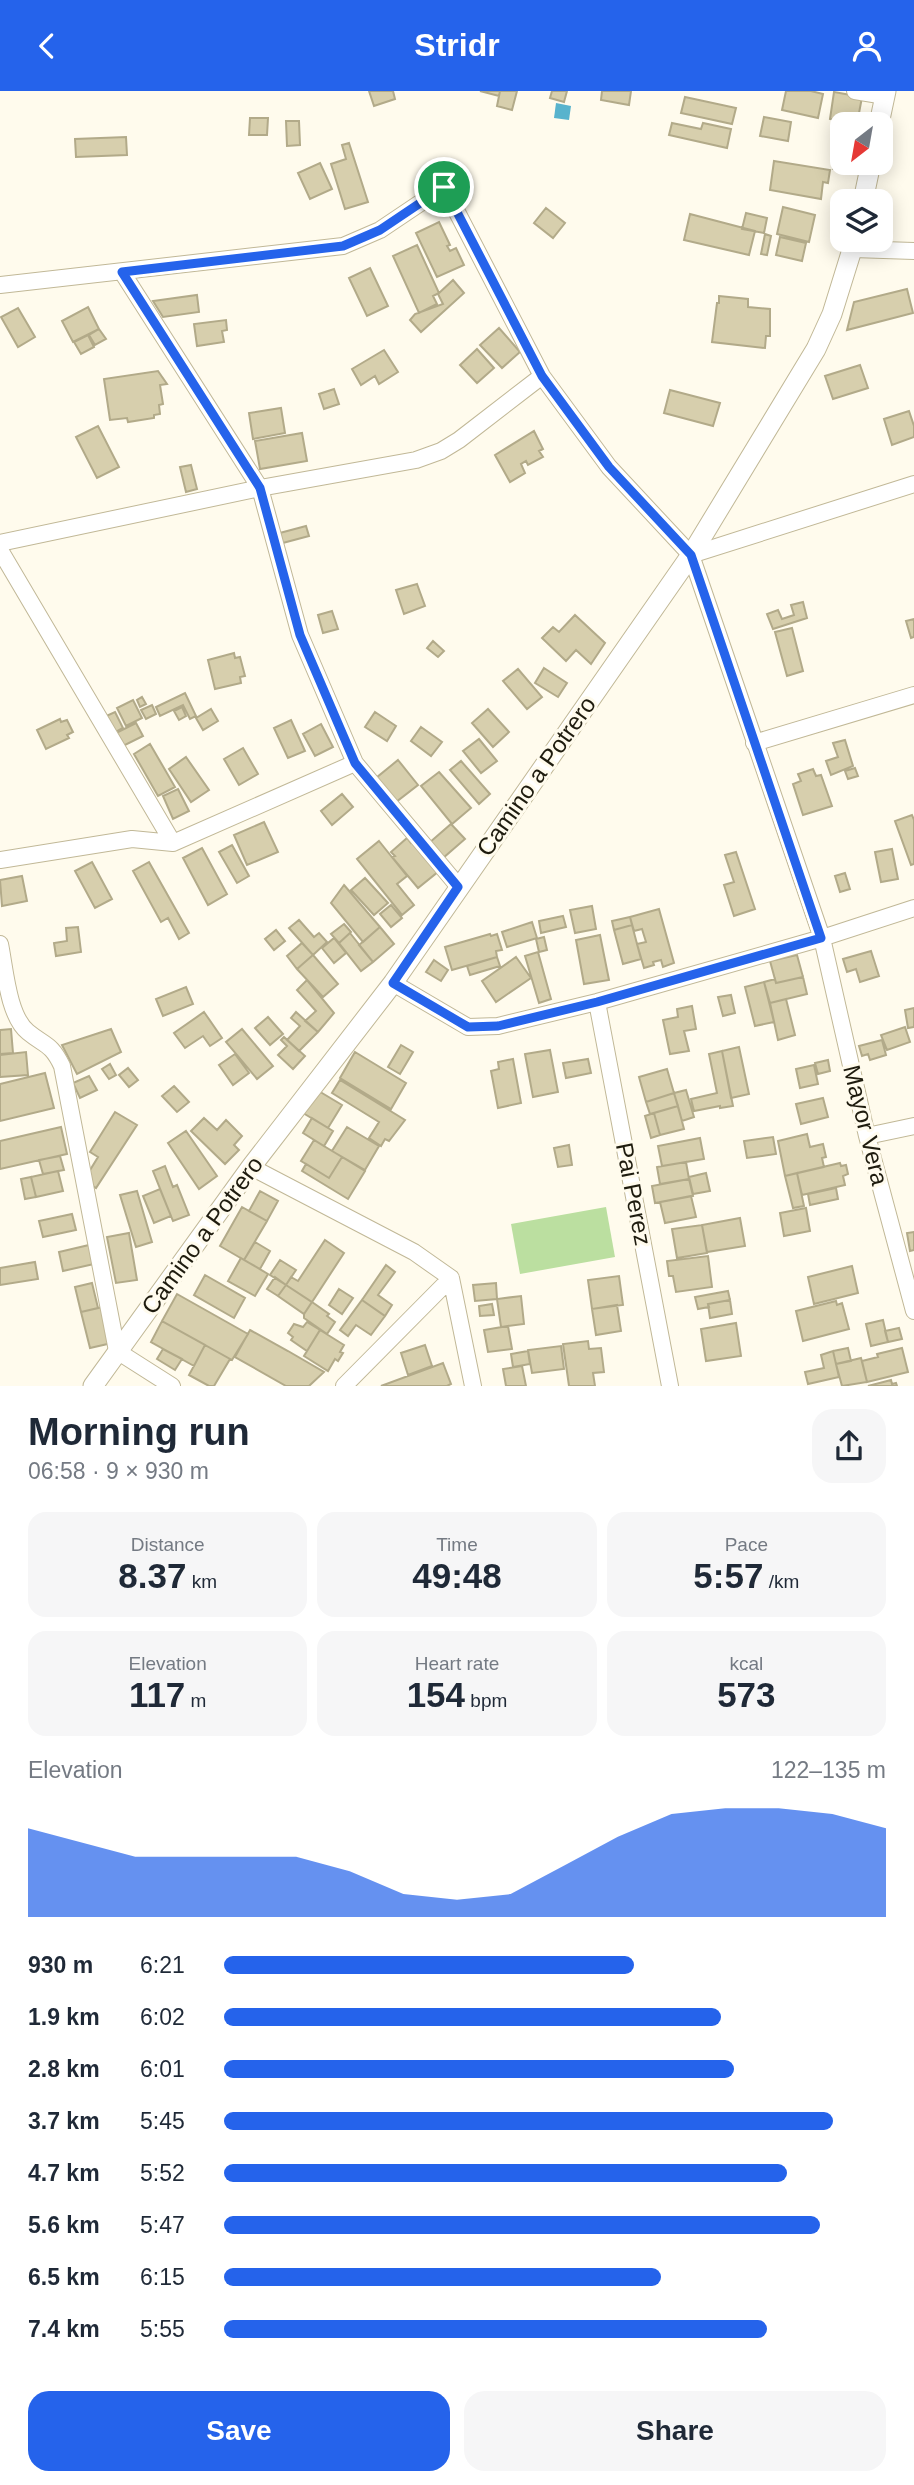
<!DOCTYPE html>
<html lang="en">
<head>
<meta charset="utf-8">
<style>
	body { margin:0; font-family:Arial,sans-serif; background:#f6f6f7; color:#1f2937; height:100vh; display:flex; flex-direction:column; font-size:26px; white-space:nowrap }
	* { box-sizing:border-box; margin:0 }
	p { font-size:23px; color:#747a83 }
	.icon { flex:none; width:38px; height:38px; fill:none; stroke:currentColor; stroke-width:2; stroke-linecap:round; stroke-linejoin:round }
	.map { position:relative; height:1295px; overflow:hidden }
	.sheet { display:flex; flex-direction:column; background:#fff; flex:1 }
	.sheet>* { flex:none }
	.needle { width:46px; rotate:211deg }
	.buttons { position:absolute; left:830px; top:21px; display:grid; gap:14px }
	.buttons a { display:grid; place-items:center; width:63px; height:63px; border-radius:14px; background:#fff; box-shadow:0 4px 18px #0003; font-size:35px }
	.pin { position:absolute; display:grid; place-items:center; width:60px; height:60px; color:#fff; margin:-30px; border:4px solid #fff; border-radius:50%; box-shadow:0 2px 7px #0007 }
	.round { display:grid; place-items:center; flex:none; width:74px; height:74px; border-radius:21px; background:#f6f6f7 }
	.head { display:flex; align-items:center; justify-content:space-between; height:119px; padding:0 28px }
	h1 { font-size:38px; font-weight:700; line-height:52px }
	.figures { display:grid; grid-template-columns:repeat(3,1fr); gap:10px; height:119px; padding:7px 28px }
	.figures div { display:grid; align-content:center; border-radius:18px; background:#f6f6f7; text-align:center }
	.figures b { font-size:35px; font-weight:700 }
	.figures small { font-size:19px; font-weight:400 }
	.figures p { font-size:19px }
	.chart { height:196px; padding:14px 28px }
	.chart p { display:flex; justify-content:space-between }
	.chart svg { width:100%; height:126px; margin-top:7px; fill:#2563eb; opacity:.7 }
	.action { display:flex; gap:14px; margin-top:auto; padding:14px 28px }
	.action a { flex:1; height:80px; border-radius:21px; background:#2563eb; color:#fff; font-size:28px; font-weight:700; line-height:80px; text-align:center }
	.action a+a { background:#f6f6f7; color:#1f2937 }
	ul { padding:0 28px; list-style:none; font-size:23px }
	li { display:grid; grid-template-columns:112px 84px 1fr; align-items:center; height:52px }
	li i { height:18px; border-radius:9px; background:#2563eb }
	header { display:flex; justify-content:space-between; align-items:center; height:91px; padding:0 28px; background:#2563eb; color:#fff; font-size:32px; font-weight:700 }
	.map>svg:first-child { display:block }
	.green { fill:#bbdfa0 }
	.water { fill:#58b3cd }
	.building { fill:#d7cfad; stroke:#b2aa89; stroke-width:2 }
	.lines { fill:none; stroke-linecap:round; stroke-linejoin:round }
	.minor-casing { stroke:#c1b897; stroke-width:18 }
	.tertiary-casing { stroke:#c1b897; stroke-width:21 }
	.minor { stroke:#fff; stroke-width:16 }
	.tertiary { stroke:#fff; stroke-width:19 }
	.route-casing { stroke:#fff; stroke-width:14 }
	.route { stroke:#2563eb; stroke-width:9 }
	.labels { text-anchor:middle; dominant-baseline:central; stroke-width:6; stroke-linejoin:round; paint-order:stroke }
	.street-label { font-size:24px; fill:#1e1b0e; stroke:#fffbed }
</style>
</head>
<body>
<header><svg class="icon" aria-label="back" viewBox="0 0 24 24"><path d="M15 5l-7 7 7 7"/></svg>Stridr<svg class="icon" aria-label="person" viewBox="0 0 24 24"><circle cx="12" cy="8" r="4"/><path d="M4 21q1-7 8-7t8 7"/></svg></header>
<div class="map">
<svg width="914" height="1295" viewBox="0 0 914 1295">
	<rect width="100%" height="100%" fill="#fffbed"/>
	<path class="green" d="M606 1116 615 1166 520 1183 511 1133Z"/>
	<path class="water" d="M556 12 571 15 569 29 554 27Z"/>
	<path class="building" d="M369 0H393L395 8 374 15Z
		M480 0H500L499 5Z
		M500 0H517L512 19 497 15Z
		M552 0H567L564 11 550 7Z
		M602 0H631L629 14 601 9Z
		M786 0H811L823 3 818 27 782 19Z
		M834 1 862 6 857 33 830 28Z
		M685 6 736 17 732 33 681 22Z
		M764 26 791 31 788 50 760 45Z
		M250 27H268L267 44H249Z
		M286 30H299L300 54 287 55Z
		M672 32 701 38 703 32 731 38 727 57 669 44Z
		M126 46 127 64 76 66 75 48Z
		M349 52 368 111 345 118 331 73 346 68 342 54Z
		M837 57 842 58V72H848L847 80 833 78Z
		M774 70 830 79 828 92 823 91 821 108 770 99Z
		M320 72 332 98 310 108 298 82Z
		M783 116 815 124 809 151 777 143Z
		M546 117 565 132 553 147 534 132Z
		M746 122 767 127 764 142 742 138Z
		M690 123 755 140 749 164 684 149Z
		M439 131 450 154 447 155 450 160 456 157 464 174 437 186 416 142Z
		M765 143 771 145 767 164 761 163Z
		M780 146 806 152 802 170 776 164Z
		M417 154 439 202 433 205 437 213 419 222 393 165Z
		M370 177 388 215 367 225 349 187Z
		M453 189 464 202 421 241 410 229 415 223 443 213 438 203Z
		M907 198 913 222 847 239 854 211Z
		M197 204 199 221 163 226 153 210Z
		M719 205 748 208V216L770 218V245H766L765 257 712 251 717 212H719Z
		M88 216 99 238 73 251 62 230Z
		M18 217 35 246 18 256 1 226Z
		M226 229 227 239 222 240 224 251 197 255 194 233Z
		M499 237 520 261 502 277 480 254Z
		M99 238 106 248 95 254 89 244Z
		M88 244 94 256 81 263 74 251Z
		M477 258 494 277 477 292 460 274Z
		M384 259 398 281 379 293 375 285 361 294 352 278Z
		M860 274 868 297 833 308 825 285Z
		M158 280 167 293 160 294 163 313 159 314 160 323 154 324V327L128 331 127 327 110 329 104 288Z
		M334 298 339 313 324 318 319 303Z
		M670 299 720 312 713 335 664 322Z
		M281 317 285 342 253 348 249 322Z
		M909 320 914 335V346L892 354 884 328Z
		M98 335 119 376 97 387 76 346Z
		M534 340 543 358 539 360 543 366 528 374 526 370 521 373 525 382 510 391 495 364Z
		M302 342 307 370 260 378 255 350Z
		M191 374 197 398 186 401 180 376Z
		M306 435 309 445 279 453 276 443Z
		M417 493 425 515 404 523 396 499Z
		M803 511 807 527 773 538 767 523 778 519 782 528 794 524 791 514Z
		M332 520 338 538 323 542 318 524Z
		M575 524 605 552 591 573 576 559 566 570 542 547 553 536 559 541Z
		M914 528V546L911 547 906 530Z
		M792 537 803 580 787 585 775 541Z
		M433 550 444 560 438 566 427 557Z
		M234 562 235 567 240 566 245 585 240 586 241 592 215 598 208 569Z
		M544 577 567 592 558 606 535 592Z
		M518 578 542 606 527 618 503 590Z
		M185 602 196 625 190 628 183 614 160 625 156 616Z
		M142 606 146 613 140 616 137 609Z
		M133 609 142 627 126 635 117 617Z
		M152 614 156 623 146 628 141 619Z
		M182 616 186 625 179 629 174 620Z
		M211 618 218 630 203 639 196 627Z
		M488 618 509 641 493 656 472 632Z
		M115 621 123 637 112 643 104 626Z
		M375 621 396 635 387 650 365 636Z
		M60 628 61 631 67 629 73 641 67 644 69 647 46 658 37 639Z
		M291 629 305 660 288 667 274 637Z
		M136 632 143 645 119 657 112 644Z
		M321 633 333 656 315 665 303 643Z
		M421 636 442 651 431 665 411 650Z
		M479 648 497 670 481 682 463 660Z
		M845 649 853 675 831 684 826 670 838 666 833 652Z
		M150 653 175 696 158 705 134 663Z
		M243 657 258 683 239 694 224 668Z
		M186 666 209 699 191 711 169 678Z
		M398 669 418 694 396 711 376 687Z
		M461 670 490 703 479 713 450 679Z
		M855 677 858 685 848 688 845 680Z
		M813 678 816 685 821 684 832 715 803 724 793 693 801 690 798 683Z
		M439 681 471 717 452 733 421 695Z
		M178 698 189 720 173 728 163 705Z
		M342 703 353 716 332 734 321 720Z
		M912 724 914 729V773L911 774 895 730Z
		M264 731 278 761 247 774 234 744Z
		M451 733 465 748 443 767 429 752Z
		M407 747 411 752 413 750 439 780 418 797 392 766 395 765 391 761Z
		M379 750 407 785 397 793 414 814 402 824 357 768Z
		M232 754 249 785 237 792 219 761Z
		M202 757 227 803 208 814 183 767Z
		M892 758 898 788 881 791 875 761Z
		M736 761 755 818 734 825 724 794 734 791 725 764Z
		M92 771 112 808 95 817 75 780Z
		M149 771 189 842 179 848 168 827 161 831 133 780Z
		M845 782 850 798 840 801 835 785Z
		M22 785 27 810 2 815 0 789Z
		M365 787 388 812 374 824 351 799Z
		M344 794 380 836 363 851 331 812Z
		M391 814 402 827 391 836 380 823Z
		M592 815 596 838 575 842 570 819Z
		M659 818 674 872 663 876 661 869 653 871 654 874 644 877 637 853 646 851 642 838 634 840 630 826Z
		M563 825 566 836 541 842 539 830Z
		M630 826 632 834 614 839 612 830Z
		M299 829 314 846 319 842 327 851 313 864 289 837Z
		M532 831 537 847 507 856 502 841Z
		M344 833 351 841 339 852 331 843Z
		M632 834 641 868 623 873 614 839Z
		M78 836 81 861 56 865 54 852 67 850 66 837Z
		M380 836 394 853 373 871 359 854Z
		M276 839 285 850 274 859 265 848Z
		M350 842 373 871 361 880 339 852Z
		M490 843 491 845 497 843 502 859 496 860 497 866 452 879 445 856Z
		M600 844 609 889 584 893 576 849Z
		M544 846 547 859 539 861 536 848Z
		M334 847 346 862 334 872 322 857Z
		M302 852 313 864 297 878 287 865Z
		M871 860 879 885 860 891 856 878 847 881 843 868Z
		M538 861 551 908 539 912 525 865Z
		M313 864 338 893 323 906 297 878Z
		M797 864 803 886 776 892 770 870Z
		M497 866 500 875 470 884 467 875Z
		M516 866 531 887 496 911 482 890Z
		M434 869 448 879 441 890 426 881Z
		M803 886 807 903 770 912 764 891 775 888 776 892Z
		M307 889 334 922 318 941 305 930 316 920 297 899Z
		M764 891 774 931 755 935 745 896Z
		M186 896 193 913 163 925 156 908Z
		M731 904 735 922 723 925 718 906Z
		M786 908 795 944 778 949 770 912Z
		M692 915 696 938 684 940 689 960 670 963 663 929 678 926 677 918Z
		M914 917V936L908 937 905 919Z
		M204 921 222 947 210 955 203 945 185 957 174 942Z
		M296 921 318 941 299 960 287 949 300 935 291 927Z
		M268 926 283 943 270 954 255 937Z
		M905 936 910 951 887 959 881 944Z
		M11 938 13 962 0 963V939Z
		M111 938 121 961 77 983 62 954Z
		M242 938 273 975 257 988 226 951Z
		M284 946 305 965 293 978 278 964 287 955 281 949Z
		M882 949 886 964 870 969 868 963 862 965 859 955Z
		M401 954 413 961 400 983 388 976Z
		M739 956 749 1003 731 1007 722 960Z
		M550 959 558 1001 533 1006 525 963Z
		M722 960 733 1015 720 1017V1015L694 1020 691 1008 717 1002 709 963Z
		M26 961 28 984 0 986V964Z
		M355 961 406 992 391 1018 340 987Z
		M235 963 249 982 233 994 219 974Z
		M513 968 521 1012 498 1017 491 980 499 978 498 971Z
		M588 968 591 982 566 987 563 972Z
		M828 969 830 980 818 983 815 972Z
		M110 973 116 984 109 988 102 978Z
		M814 974 818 993 800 997 796 978Z
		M128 977 138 989 129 996 119 984Z
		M667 978 674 1002 646 1011 639 986Z
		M45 982 54 1017 0 1030V993Z
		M89 985 97 999 80 1007 73 992Z
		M340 989 405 1029 389 1050 385 1048 381 1055 369 1047 379 1031 332 1002Z
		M174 995 189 1011 177 1021 162 1005Z
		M317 999 342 1014 328 1037 303 1022Z
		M686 999 694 1026 682 1030 674 1002Z
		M674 1002 678 1015 650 1023 646 1011Z
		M823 1007 828 1026 801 1033 796 1013Z
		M678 1015 684 1038 660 1044 654 1022Z
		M115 1021 137 1034 96 1097 84 1089 98 1066 90 1061Z
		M654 1022 660 1044 651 1047 645 1025Z
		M204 1027 217 1039 226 1029 242 1045 234 1054 239 1059 225 1073 191 1040Z
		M312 1027 333 1040 324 1055 303 1042Z
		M61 1036 67 1063 0 1078V1050Z
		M347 1036 379 1055 365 1079 332 1060Z
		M186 1040 217 1085 199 1098 168 1052Z
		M807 1043 810 1056 823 1053 826 1066 822 1067 824 1076 785 1085 778 1050Z
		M773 1046 776 1063 747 1067 744 1050Z
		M700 1047 704 1068 662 1075 658 1055Z
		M314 1049 342 1066 329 1087 301 1070Z
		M569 1054 572 1074 558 1076 554 1057Z
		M60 1065 64 1079 43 1083 39 1069Z
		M342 1066 365 1080 348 1108 302 1080 306 1073 329 1087Z
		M686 1071 689 1088 660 1093 657 1076Z
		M840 1072 841 1075 846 1074 848 1083 843 1085 845 1094 802 1104 797 1082Z
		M165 1075 173 1096 177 1094 189 1124 173 1130 153 1080Z
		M58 1080 63 1100 36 1106 31 1086Z
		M706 1082 710 1100 693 1103 689 1086Z
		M797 1082 804 1115 793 1117 785 1085Z
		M31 1086 36 1106 25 1108 21 1088Z
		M689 1088 693 1105 655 1112 652 1095Z
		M836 1097 838 1108 810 1114 808 1103Z
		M160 1098 171 1125 154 1132 143 1105Z
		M137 1100 152 1151 136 1156 120 1104Z
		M260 1100 278 1110 267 1130 249 1120Z
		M691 1105 696 1126 665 1132 660 1111Z
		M242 1116 267 1130 244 1169 220 1155Z
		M806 1117 810 1140 784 1145 780 1122Z
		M72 1123 76 1139 43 1146 39 1130Z
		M740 1127 745 1155 707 1161 702 1134Z
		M702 1134 707 1162 677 1167 672 1138Z
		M914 1141V1159L910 1160 907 1142Z
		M129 1142 137 1189 116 1192 107 1146Z
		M325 1149 344 1162 312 1211 286 1194 291 1186 298 1190Z
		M255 1151 270 1160 260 1178 244 1169Z
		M89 1154 94 1173 63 1180 59 1161Z
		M708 1165 712 1196 676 1201 673 1185H669L667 1170Z
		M241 1167 268 1183 255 1205 228 1190Z
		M280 1169 296 1179 286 1194 270 1184Z
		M35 1171 38 1188 0 1194V1177Z
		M386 1174 395 1181 378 1204 392 1214 385 1225 362 1209Z
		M852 1175 858 1202 814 1213 808 1186Z
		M205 1184 245 1207 234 1227 194 1204Z
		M619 1185 623 1214 592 1218 588 1189Z
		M275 1186 286 1194 278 1205 267 1198Z
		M92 1192 98 1217 81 1221 75 1196Z
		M496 1192 497 1208 475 1210 473 1194Z
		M286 1194 312 1211 304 1223 278 1205Z
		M339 1198 353 1207 342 1223 329 1214Z
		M728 1200 730 1209 708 1213 709 1216 698 1218 695 1206Z
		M177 1203 248 1243 232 1269 162 1230Z
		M521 1205 524 1233 501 1236 497 1208Z
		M362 1209 385 1225 371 1244 356 1234 348 1245 340 1239Z
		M730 1209 732 1223 710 1227 708 1213Z
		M836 1210 837 1214 842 1212 849 1238 803 1250 796 1220Z
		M312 1211 329 1223 327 1225 335 1231 327 1243 304 1227V1223Z
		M492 1213 494 1224 480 1225 479 1215Z
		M617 1214 621 1240 596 1244 592 1218Z
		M103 1216 112 1252 90 1257 81 1221Z
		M883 1229 888 1251 871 1255 866 1233Z
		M162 1230 205 1254 194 1275 151 1251Z
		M307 1231 320 1239 307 1260 291 1249 293 1246 288 1242 294 1233 303 1236Z
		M736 1232 741 1265 706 1270 701 1238Z
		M508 1235 512 1258 488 1261 484 1239Z
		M899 1237 902 1248 888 1251 885 1240Z
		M250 1239 288 1260 324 1281 309 1295H286L235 1266Z
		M320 1239 344 1254 340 1261 343 1262 338 1270 335 1268 328 1280 304 1265Z
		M588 1250 589 1258 601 1257 604 1281 593 1282 595 1295H569L563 1253Z
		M205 1254 230 1268 214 1295H209L189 1284Z
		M425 1254 432 1275 408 1284 401 1262Z
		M561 1255 564 1278 532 1282 528 1259Z
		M848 1257 851 1270 836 1273 833 1260Z
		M902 1257 908 1281 867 1291 862 1270 878 1266 877 1263Z
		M163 1258 182 1268 175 1279 157 1268Z
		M528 1260 530 1273 513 1276 511 1263Z
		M833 1260 839 1286 808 1293 805 1281 824 1277 821 1264Z
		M861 1267 867 1291 842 1295 836 1273Z
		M443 1272 451 1293 447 1295H381Z
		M522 1275 526 1295H506L503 1278Z
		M891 1289 892 1293 896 1292 897 1295H868Z"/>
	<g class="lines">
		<defs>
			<path id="minor" d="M855 0 885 5
				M853 158 914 160
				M122 181 260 397 300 544 355 672 459 796
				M0 194 343 155 380 139 444 96 542 285 609 376 691 464 822 847 867 1045 914 1220
				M0 452 260 397 416 369 441 360 459 349 542 285
				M0 459 173 752
				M691 464 914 393
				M754 652 914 604
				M0 769 132 748 173 752 355 672
				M0 853C5 877 8 925 28 941 45 955 51 952 62 975L117 1260 172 1295
				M393 892 468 936 498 935 597 911 822 847 914 817
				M597 911 670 1295
				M867 1045 914 1035
				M251 1076 414 1161 451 1187 473 1295
				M344 1295 451 1187"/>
			<path id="tertiary" d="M879 33 886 0
				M863 110 871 72
				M93 1295 251 1076 393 892 691 464 816 258 832 223 855 149"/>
		</defs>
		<use href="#minor" class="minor-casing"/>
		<use href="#tertiary" class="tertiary-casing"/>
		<use href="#minor" class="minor"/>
		<use href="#tertiary" class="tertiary"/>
	</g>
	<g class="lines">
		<defs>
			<path id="route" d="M444 96 542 285 609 376 691 464 821 847 597 911 498 935 468 936 393 892 458 796 355 672 300 544 260 397 122 181 343 155 380 139Z"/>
		</defs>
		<use href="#route" class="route-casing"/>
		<use href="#route" class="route"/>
	</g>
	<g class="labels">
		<g class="street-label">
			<text transform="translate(536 685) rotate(-55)">Camino a Potrero</text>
			<text transform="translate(866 1034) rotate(76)">Mayor Vera</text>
			<text transform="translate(634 1103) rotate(79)">Pai Perez</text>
			<text transform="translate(202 1144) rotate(-54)">Camino a Potrero</text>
		</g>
	</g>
</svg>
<div class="buttons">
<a><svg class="needle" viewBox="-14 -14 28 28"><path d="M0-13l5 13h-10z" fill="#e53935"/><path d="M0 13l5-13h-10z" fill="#747a83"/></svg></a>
<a><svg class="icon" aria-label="layers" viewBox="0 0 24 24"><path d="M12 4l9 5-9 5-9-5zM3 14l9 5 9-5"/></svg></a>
</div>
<div class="pin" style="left:444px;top:96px;background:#1e9e55"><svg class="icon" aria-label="arrive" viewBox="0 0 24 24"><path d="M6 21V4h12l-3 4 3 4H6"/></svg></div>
</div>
<section class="sheet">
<div class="head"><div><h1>Morning run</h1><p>06:58 · 9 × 930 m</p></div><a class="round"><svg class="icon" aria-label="share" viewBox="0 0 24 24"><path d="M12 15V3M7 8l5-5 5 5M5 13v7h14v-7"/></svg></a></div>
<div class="figures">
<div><p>Distance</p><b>8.37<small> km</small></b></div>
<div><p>Time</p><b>49:48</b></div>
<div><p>Pace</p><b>5:57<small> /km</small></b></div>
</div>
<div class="figures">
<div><p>Elevation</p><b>117<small> m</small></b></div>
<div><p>Heart rate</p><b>154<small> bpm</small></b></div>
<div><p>kcal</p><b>573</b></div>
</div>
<div class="chart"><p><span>Elevation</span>122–135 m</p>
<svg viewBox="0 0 160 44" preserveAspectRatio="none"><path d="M0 44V13L10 18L20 23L30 23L40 23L50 23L60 28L70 36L80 38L90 36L100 26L110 16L120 8L130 6L140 6L150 8L160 13V44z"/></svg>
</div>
<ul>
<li><b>930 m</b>6:21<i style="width:62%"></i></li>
<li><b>1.9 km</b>6:02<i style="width:75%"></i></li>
<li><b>2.8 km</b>6:01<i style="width:77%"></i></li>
<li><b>3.7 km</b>5:45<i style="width:92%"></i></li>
<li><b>4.7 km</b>5:52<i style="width:85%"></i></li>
<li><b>5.6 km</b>5:47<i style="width:90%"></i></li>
<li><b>6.5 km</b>6:15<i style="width:66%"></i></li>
<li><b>7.4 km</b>5:55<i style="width:82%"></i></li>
</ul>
<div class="action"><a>Save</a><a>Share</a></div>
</section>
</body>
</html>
